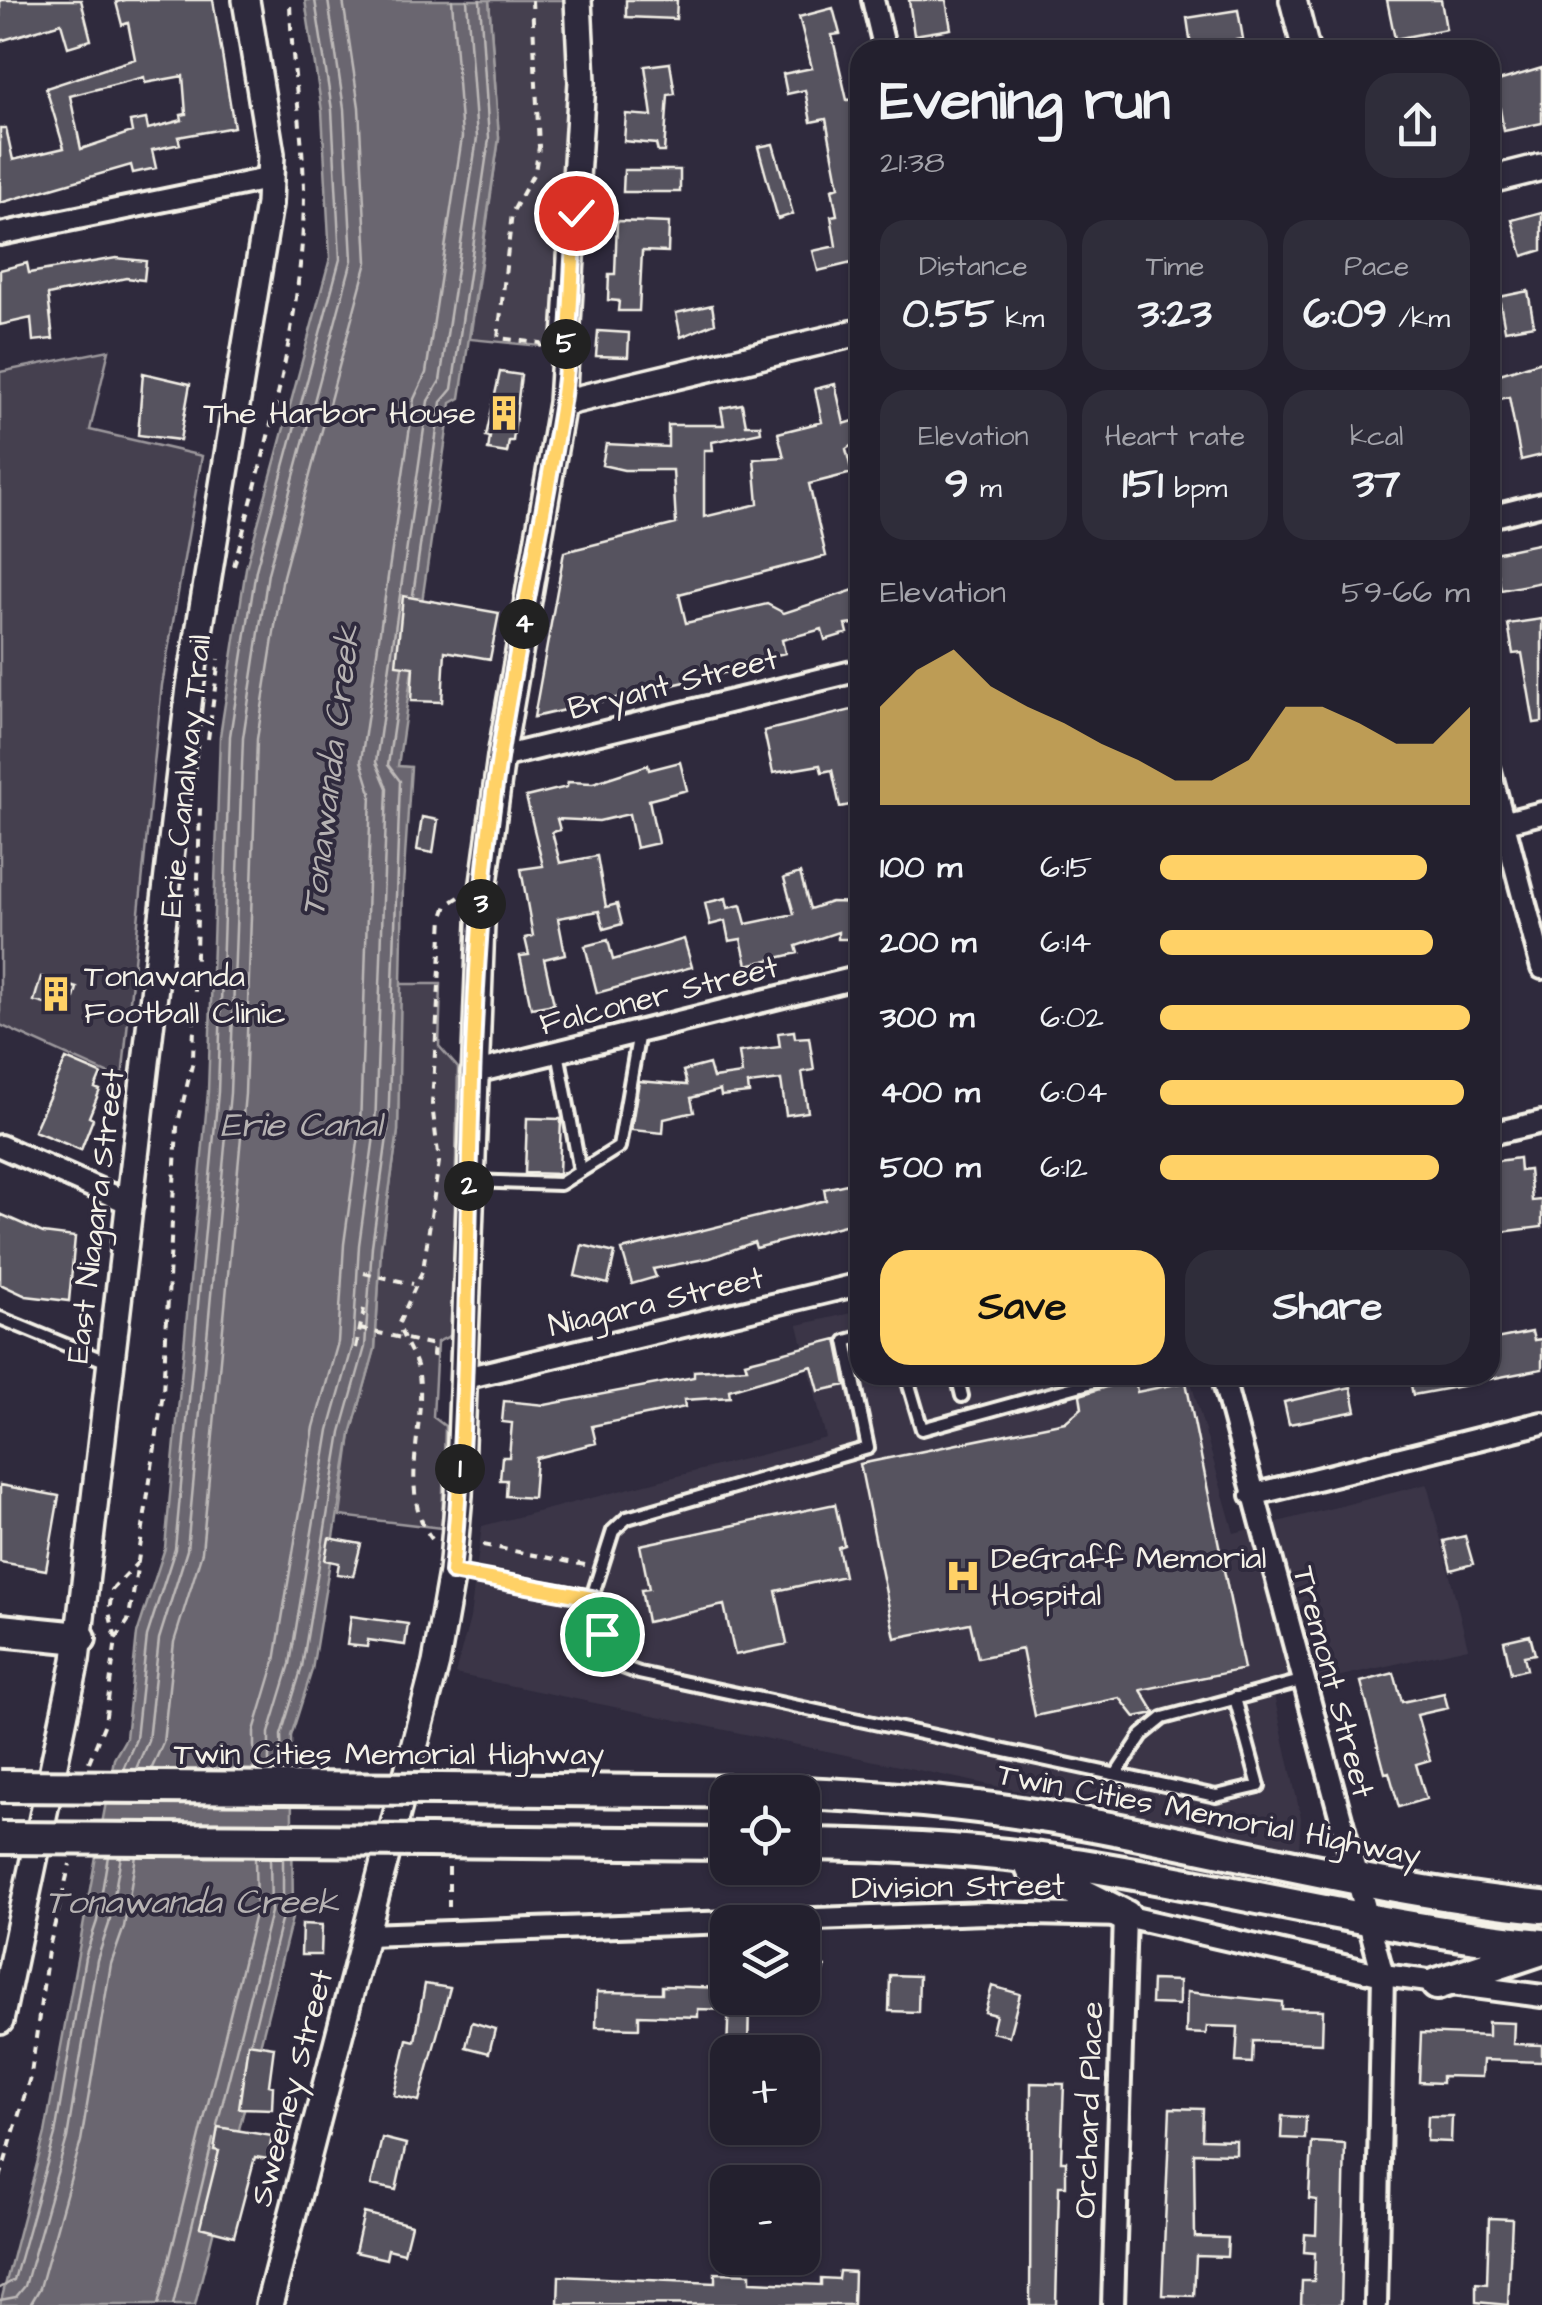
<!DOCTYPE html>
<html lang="en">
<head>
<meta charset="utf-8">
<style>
	body { margin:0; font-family:"Architects Daughter",sans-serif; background:#2f2d3a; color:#f1f3f6; height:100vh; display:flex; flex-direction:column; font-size:38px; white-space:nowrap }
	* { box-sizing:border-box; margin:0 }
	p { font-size:32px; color:#a3a3aa }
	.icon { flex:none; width:55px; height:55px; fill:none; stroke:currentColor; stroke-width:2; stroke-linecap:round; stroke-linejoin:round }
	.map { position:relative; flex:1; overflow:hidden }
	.sheet { position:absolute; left:850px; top:40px; width:650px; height:1345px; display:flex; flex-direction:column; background:#23202e; border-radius:30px; box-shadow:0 2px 8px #0004,0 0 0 2px #403e4a }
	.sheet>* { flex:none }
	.tools { position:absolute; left:710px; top:1775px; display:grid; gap:20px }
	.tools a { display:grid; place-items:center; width:110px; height:110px; border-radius:20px; background:#23202e; box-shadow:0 2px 8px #0004,0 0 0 2px #403e4a; font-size:50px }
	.pin { position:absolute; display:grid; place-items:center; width:85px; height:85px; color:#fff; margin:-42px; border:5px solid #fff; border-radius:50%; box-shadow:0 2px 10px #0007 }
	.km { position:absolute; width:50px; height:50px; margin:-25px; border-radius:50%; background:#222; color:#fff; font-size:28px; line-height:50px; text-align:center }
	.round { display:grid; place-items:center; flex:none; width:105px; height:105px; border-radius:30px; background:#2f2d3a }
	.head { display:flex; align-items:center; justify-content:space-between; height:170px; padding:0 30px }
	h1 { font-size:55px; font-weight:800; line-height:75px }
	.metrics { display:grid; grid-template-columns:repeat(3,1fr); gap:15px; height:170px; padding:10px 30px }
	.metrics div { display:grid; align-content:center; border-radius:25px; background:#2f2d3a; text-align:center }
	.metrics b { font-size:42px; font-weight:800 }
	.metrics small { font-size:28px; font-weight:400 }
	.metrics p { font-size:28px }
	.chart { height:280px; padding:20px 30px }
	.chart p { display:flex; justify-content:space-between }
	.chart svg { width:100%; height:180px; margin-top:10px; fill:#ffd166; opacity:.7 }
	.cta { display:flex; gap:20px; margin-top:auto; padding:20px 30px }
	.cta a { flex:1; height:115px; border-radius:30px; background:#ffd166; color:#111; font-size:40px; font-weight:800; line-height:115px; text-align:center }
	.cta a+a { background:#2f2d3a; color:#f1f3f6 }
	ul { padding:0 30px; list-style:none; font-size:32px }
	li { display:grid; grid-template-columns:160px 120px 1fr; align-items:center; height:75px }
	li i { height:25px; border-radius:12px; background:#ffd166 }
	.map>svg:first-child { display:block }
	.built { fill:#3b3647 }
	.green { fill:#454050; stroke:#9c989c; stroke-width:2.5 }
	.water { fill:#6a6670; stroke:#a19ea0; stroke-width:2.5 }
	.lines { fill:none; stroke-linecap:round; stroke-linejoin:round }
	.shore { stroke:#bdb9b8; stroke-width:2.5 }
	.building { fill:#56525f; stroke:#f4f1e8; stroke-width:2.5; fill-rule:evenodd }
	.service-casing { stroke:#f4f1e8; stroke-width:18 }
	.minor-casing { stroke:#f4f1e8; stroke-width:28 }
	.tertiary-casing { stroke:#f4f1e8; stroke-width:32 }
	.primary-casing { stroke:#f4f1e8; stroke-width:38 }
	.path { stroke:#f4f1e8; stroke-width:4; stroke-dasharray:8 8; stroke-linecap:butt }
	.service { stroke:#2f2a3d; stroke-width:10 }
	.minor { stroke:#2f2a3d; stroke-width:20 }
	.tertiary { stroke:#2f2a3d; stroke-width:25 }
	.primary { stroke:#2f2a3d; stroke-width:30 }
	.primary-bridge-casing { stroke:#f4f1e8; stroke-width:38; stroke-linecap:butt }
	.primary-bridge { stroke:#2f2a3d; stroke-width:30 }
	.route-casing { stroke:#fff; stroke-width:20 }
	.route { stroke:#ffd166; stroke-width:12 }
	.labels { text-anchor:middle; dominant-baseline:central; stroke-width:8; stroke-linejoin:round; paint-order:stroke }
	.poi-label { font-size:32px; fill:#f4f1e8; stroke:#2f2a3d; text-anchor:start }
	.street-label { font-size:32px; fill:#f4f1e8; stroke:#2f2a3d }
	.water-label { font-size:35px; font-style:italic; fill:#b6b2b2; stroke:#2f2a3d }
</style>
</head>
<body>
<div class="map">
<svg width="1542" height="2305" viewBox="0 0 1542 2305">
	<rect width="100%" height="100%" fill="#2f2a3d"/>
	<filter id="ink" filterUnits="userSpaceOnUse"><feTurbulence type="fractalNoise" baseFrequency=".01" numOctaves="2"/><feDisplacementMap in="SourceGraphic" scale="20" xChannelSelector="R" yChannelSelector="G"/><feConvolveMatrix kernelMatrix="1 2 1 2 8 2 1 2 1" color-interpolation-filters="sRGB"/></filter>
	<g filter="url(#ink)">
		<path class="built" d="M860 1311V1375H1189L1234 1533 1427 1484 1468 1648 1273 1691 1301 1818 1299 1849 455 1674 470 1618 482 1526 826 1438 798 1325Z"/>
		<path class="green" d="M489 0H564L571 79 551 347 470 339 499 138Z
			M109 350 90 430 202 456 162 685 122 1080 0 1025V372Z
			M399 984H441L439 1046 458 1068 452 1335 437 1342 433 1417 445 1426 442 1528 340 1516 351 1434 375 1348 381 1247 398 1131Z"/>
		<path class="water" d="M305 0H489L499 138 460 398 451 403 398 766 411 767 403 886 398 1131 381 1247 375 1349 351 1434 312 1670 291 1736 293 1914 195 2305H0L45 2133 114 1759 126 1738 137 1634 165 1548 208 1092 220 736 246 568 330 258 322 111Z"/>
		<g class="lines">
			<path class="shore" d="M413 595 441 402 452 389 489 139 480 0
				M123 1769 136 1739 147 1636 175 1549 218 1092 230 736 256 570 340 259 332 110 315 0
				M136 1769 148 1741 159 1639 187 1550 230 1093 243 738 268 573 352 260 344 109 328 0
				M151 1770 163 1743 174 1642 202 1552 245 1094 257 739 283 576 367 262 359 107 343 0
				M254 1770V1731L275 1661 314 1427 338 1342 344 1244 360 1128 371 793 361 761 414 399 426 373 462 137 452 0
				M269 1770V1733L290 1664 329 1430 353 1345 359 1245 375 1129 387 788 376 762 428 401 440 381 477 138 467 0
				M282 1770 281 1735 302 1667 341 1432 365 1347 372 1246 388 1130 400 781 388 765 402 668
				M251 2041 283 1913V1857
				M217 2125 271 1912 270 1857
				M0 2288 14 2280 55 2135 85 1957 97 1921 108 1856
				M0 2300 16 2297 25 2286 67 2138 97 1960 109 1924 121 1856
				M30 2305 40 2288 81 2141 111 1964 124 1927 136 1856
				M158 2305 256 1910 255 1857
				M173 2305 213 2139"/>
		</g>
		<path class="building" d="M0 0H81L91 40 68 47 61 23 0 41Z
			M126 0H213L234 127 178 137 180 144 152 150 156 168 133 173 131 165 0 203V128H6L13 160 64 148 46 88 135 59 128 23 122 25 116 2ZM183 76 186 114 181 115 182 120 148 129 146 119 130 122 132 132 81 149 70 96 144 77 145 83Z
			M626 0H677L676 19 626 17Z
			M909 0H946L951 29 914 35Z
			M1387 0H1441L1446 29 1395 39Z
			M833 8 840 34 832 35 847 100 854 99 860 135V261L818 271 813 251 836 246 831 216 837 215 832 189 839 187 826 119 811 122 805 90 787 94 783 74 812 68 799 17Z
			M1238 10 1243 39 1191 46 1187 18Z
			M670 63 675 94 668 95 664 152H658L656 144 624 141 626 114 652 116 645 66Z
			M1542 68V123L1504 131 1495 82Z
			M773 144 793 214 778 219 758 147Z
			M624 170H680V192H623Z
			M1542 212V250L1523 256 1512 220Z
			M617 221 669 223 668 252 642 251 639 311H618L619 301 608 300 609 274H615Z
			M116 258 146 261 144 280 126 278 48 295 53 339 33 341 31 318 0 325V270L27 263 29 273Z
			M1528 291 1534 325 1505 330 1499 297Z
			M712 305 715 323 681 337 676 313Z
			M598 331 629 333 628 357 596 356Z
			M1542 361V455L1521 460 1509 397 1490 401V377Z
			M500 372 521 375 513 441H509L507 453 488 450 490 437 486 436Z
			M143 373 190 384 180 440 138 435Z
			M835 384 844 424 860 419V440L846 449 852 473 809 484 826 556 679 594 686 623 767 604 784 613 860 588V623L846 625 848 633 825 640 822 629 782 640 785 653 727 666 728 672 534 717 564 552 676 524 673 470H624L602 465 606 444 668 447V425H724L721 408 742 404 746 425H760L761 432 712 442 713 450H704V517L758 504 754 459 784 457 778 433 822 422 815 389Z
			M1542 543V582L1501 590 1494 553Z
			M403 596 499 613 490 659 445 651 442 702 411 701 413 667 396 665Z
			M1542 619V722L1534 723 1522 653 1513 654 1508 624Z
			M860 708V803L840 807 832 770 822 772 820 765 773 773 764 731Z
			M680 762 687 790 649 800 658 843 636 848 629 814 599 821 557 819 560 830 552 832 560 863 597 856 606 907 617 904 622 924 604 929 599 911 558 918 565 954 544 959 554 1004 531 1008 520 956 529 955 525 938 533 936 521 869 543 866 526 797 567 787 568 782 593 783 648 765 649 770Z
			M422 817 438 820 433 853 417 850Z
			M800 873 810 909 831 902 860 903 859 939H838V932L796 946 798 953 747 965 741 939 729 941 725 921 710 925 705 903 726 898 728 908 741 905 746 924 794 914 784 878Z
			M684 939 692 967 597 993 585 946 608 940 613 960Z
			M41 977 77 988 70 1011 34 1001Z
			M794 1031 795 1038 809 1037 814 1070 802 1072 808 1112 786 1115 781 1080 748 1084 749 1093 721 1096 720 1090 691 1098 694 1112 664 1119 663 1133 631 1130 639 1081 687 1085 683 1071 709 1064 713 1078 742 1074 739 1052 780 1047 778 1033Z
			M66 1059 101 1074 95 1088 100 1090 89 1117 93 1119 81 1150 34 1131Z
			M527 1118 561 1119 559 1174 525 1173Z
			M1519 1158 1520 1171 1529 1170 1532 1201 1542 1200V1227L1500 1232 1496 1193 1491 1194 1490 1162Z
			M856 1182 860 1221 756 1248 754 1242 710 1258 653 1269 656 1277 632 1284 622 1250 826 1200 824 1189Z
			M0 1214 43 1233 75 1237 69 1301 26 1296 0 1284Z
			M582 1245 615 1253 608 1284 575 1276Z
			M1532 1332 1534 1340 1542 1339V1369L1490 1379V1340Z
			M837 1339 846 1385 819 1391 812 1366 729 1390 730 1397 684 1400 685 1407 592 1426 596 1443 536 1458 533 1498 506 1496 507 1480H500L502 1457H509L512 1423 502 1422 504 1401 545 1405 694 1377V1371L747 1368 745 1362Z
			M1409 1375H1477L1478 1383 1413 1395Z
			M1135 1378 1137 1392 1186 1382 1244 1669 1141 1690 1155 1713 1135 1717 1120 1698 1035 1716 1022 1649 978 1658 970 1623 895 1638 860 1464 1065 1422 1082 1408 1080 1395Z
			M1351 1387 1356 1411 1289 1424 1284 1402Z
			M0 1485 59 1496 46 1570 0 1562Z
			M835 1504 844 1545 838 1547 844 1576 776 1591 787 1644 735 1655 724 1605 647 1622 641 1590 649 1589 640 1545Z
			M1465 1536 1473 1564 1451 1570 1444 1541Z
			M329 1538 361 1544 353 1576 337 1574 339 1563 325 1560Z
			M351 1616 408 1624 405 1645 368 1640 367 1647 347 1645Z
			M1530 1635 1535 1654 1524 1656 1527 1669 1511 1673 1504 1641Z
			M1394 1673 1402 1702 1444 1693 1448 1708 1417 1715 1430 1760 1416 1764 1426 1799 1399 1807 1389 1772 1385 1773 1361 1682Z
			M302 1924 322 1925 321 1955H301Z
			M802 1962 825 1967 818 2001 802 1998Z
			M890 1975 919 1976 918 2012 889 2011Z
			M1152 1980 1179 1981V2005L1151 2004Z
			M425 1984 450 1988 419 2101 394 2095 407 2039 415 2041Z
			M662 1986 728 1988V2010L698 2009V2017L639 2015V2028L596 2027 597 1992 662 1993Z
			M992 1986 1020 1994 1009 2036 992 2032 996 2015 985 2012Z
			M1187 1992 1282 2002V2009L1323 2010 1322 2043 1253 2041 1252 2063 1236 2062 1238 2027 1207 2026 1206 2034 1186 2033Z
			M729 1998H749L748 2052H727Z
			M472 2022 495 2029 489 2053 466 2047Z
			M1488 2022 1514 2023 1513 2044 1542 2045V2062L1483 2060 1482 2077 1442 2076V2083L1419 2082 1421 2033 1488 2036Z
			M248 2043 274 2047 269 2085 273 2086 272 2109 239 2108Z
			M1031 2083 1064 2084 1061 2161H1066V2186H1059L1056 2305H1030Z
			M1170 2108 1203 2109 1202 2139 1236 2140V2154L1194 2153 1195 2237 1228 2238 1227 2257 1196 2256 1194 2296 1162 2295Z
			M1282 2116 1306 2117 1305 2139 1281 2138Z
			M1428 2116H1452L1451 2142 1427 2141Z
			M218 2127 272 2136 268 2159 255 2157 234 2236 200 2227 219 2151 214 2150Z
			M382 2138 406 2144 396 2190 371 2185Z
			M1312 2142 1345 2144 1341 2305H1301L1302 2281H1314L1315 2253 1304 2252 1305 2234 1316 2235 1317 2200 1309 2199Z
			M364 2213 411 2225 404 2253 388 2249 386 2259 355 2252Z
			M1489 2218 1512 2219 1508 2305 1476 2302V2283L1487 2284Z
			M839 2271 854 2272 853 2305 558 2304 559 2276 715 2283V2273L750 2274V2282L821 2285V2278L838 2279Z"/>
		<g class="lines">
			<defs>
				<path id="service" d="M558 1052 580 1171
					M470 1181 560 1184 619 1147 639 1032
					M0 1318 110 1363
					M906 1375 922 1429 1118 1375
					M957 1375 962 1396
					M453 1572 592 1597 617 1665 639 1673 1216 1796 1259 1786 1235 1698
					M592 1597 613 1531 627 1518 868 1448 846 1341 860 1337
					M1117 1773 1142 1735 1163 1718 1301 1681"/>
				<path id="minor" d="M873 0 885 50
					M0 234 272 178
					M1490 517 1542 504
					M501 757 860 670
					M1490 771 1542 968
					M1490 826 1542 813
					M472 1073 860 977
					M1490 1134 1542 1122
					M0 1146 132 1204
					M1222 1375 1383 1975 1376 2305
					M465 1378 860 1284
					M1252 1495 1542 1423
					M366 1935 986 1913 1125 1916 1383 1975 1542 1996
					M1113 2305 1125 1916"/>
				<path id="tertiary" d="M1293 0 1306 50
					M1490 180 1542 167
					M562 403 860 332
					M0 2021 76 1660 190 687 269 204 271 154 246 0
					M269 2305 436 1663 452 1572 459 1495 482 898 501 757 562 403 582 82 578 0"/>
				<path id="primary" d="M0 1630 80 1638
					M439 1789 777 1792
					M802 1793C902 1797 1000 1807 1099 1826 1247 1854 1392 1892 1542 1907
					M428 1841 728 1844
					M802 1844C904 1845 1006 1851 1106 1869 1252 1894 1394 1930 1542 1945
					M1032 1869 1125 1916
					M1437 1984 1539 1950"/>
			</defs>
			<use href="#service" class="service-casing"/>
			<use href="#minor" class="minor-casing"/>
			<use href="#tertiary" class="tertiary-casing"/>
			<use href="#primary" class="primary-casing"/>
			<path class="path" d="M532 0 539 147 535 171 512 213 498 338 540 343 542 348
				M234 566C266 444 304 318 304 191 303 127 291 64 290 0
				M208 739 219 659
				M364 1273 413 1284
				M360 1329 434 1345 433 1355 443 1356
				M356 1348 364 1309
				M432 1539C397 1493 426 1427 419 1375 417 1356 402 1342 399 1323L423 1270 439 1162 432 1104 443 917 447 905 462 895
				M483 1545 585 1565
				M116 1639 128 1621 133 1595 163 1393 177 1127 193 1061 200 808
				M89 1762 105 1723 116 1639 109 1612 112 1590 138 1562
				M449 1867V1907
				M0 2178 31 2074 48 1951 70 1864"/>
			<use href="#service" class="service"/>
			<use href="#minor" class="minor"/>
			<use href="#tertiary" class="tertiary"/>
			<use href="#primary" class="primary"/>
			<defs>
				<path id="primary-bridge" d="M0 1786 439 1789
					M0 1838 428 1841"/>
			</defs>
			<use href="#primary-bridge" class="primary-bridge-casing"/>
			<use href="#primary-bridge" class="primary-bridge"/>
		</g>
	</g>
	<g class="lines" filter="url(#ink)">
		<defs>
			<path id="route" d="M576 213C571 277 571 344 561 409 535 572 495 736 482 901 463 1124 474 1349 452 1572L592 1598 602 1634"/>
		</defs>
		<use href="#route" class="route-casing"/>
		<use href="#route" class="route"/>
	</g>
	<defs>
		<symbol id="building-bare" viewBox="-9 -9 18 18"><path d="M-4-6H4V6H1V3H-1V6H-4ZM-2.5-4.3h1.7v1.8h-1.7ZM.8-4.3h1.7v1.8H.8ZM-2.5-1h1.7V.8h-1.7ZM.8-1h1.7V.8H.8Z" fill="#ffd166" stroke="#2f2a3d" stroke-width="2.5" paint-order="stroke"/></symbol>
		<symbol id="hospital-bare" viewBox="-9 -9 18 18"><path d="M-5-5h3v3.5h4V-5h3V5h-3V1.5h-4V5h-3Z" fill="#ffd166" stroke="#2f2a3d" stroke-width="2.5" paint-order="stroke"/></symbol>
	</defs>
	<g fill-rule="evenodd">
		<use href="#building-bare" x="479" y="388" width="50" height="50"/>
		<use href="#building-bare" x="31" y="969" width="50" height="50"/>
		<use href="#hospital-bare" x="938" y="1551" width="50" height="50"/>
	</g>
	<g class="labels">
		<g class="poi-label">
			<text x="476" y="413" text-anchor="end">The Harbor House</text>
			<text x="84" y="976">Tonawanda<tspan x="84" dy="37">Football Clinic</tspan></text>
			<text x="991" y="1558">DeGraff Memorial<tspan x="991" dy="37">Hospital</tspan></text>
		</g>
		<g class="street-label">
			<text transform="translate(673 684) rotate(-14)">Bryant Street</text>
			<text transform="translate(186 776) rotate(-84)">Erie Canalway Trail</text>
			<text transform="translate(659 996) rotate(-14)">Falconer Street</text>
			<text transform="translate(96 1216) rotate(-83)">East Niagara Street</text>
			<text transform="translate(656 1302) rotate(-13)">Niagara Street</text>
			<text transform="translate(1333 1682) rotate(75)">Tremont Street</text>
			<text x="389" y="1754">Twin Cities Memorial Highway</text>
			<text transform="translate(1209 1815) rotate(11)">Twin Cities Memorial Highway</text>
			<text transform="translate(958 1887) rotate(-1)">Division Street</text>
			<text transform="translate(292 2088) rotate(-75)">Sweeney Street</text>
			<text transform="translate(1089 2110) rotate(-88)">Orchard Place</text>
		</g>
		<g class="water-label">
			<text transform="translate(331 771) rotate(-83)">Tonawanda Creek</text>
			<text x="301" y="1125">Erie Canal</text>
			<text x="192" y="1902">Tonawanda Creek</text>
		</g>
	</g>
</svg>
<div class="tools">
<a><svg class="icon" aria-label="locate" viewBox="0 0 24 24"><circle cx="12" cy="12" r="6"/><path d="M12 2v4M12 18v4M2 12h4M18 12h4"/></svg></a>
<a><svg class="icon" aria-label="layers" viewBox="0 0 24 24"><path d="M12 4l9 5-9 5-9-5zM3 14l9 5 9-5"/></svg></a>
<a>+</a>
<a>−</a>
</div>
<div class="pin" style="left:602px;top:1634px;background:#1e9e55"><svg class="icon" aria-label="arrive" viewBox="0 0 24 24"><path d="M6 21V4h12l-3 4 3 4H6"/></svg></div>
<div class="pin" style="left:576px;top:213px;background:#d93025"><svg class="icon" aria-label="check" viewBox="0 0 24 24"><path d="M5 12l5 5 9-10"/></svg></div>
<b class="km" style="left:460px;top:1469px">1</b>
<b class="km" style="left:469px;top:1186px">2</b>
<b class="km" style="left:481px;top:904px">3</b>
<b class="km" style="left:524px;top:624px">4</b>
<b class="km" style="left:566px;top:344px">5</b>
<section class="sheet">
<div class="head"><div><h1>Evening run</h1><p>21:38</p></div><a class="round"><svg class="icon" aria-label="share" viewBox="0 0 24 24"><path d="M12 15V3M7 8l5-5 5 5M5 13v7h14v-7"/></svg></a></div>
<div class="metrics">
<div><p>Distance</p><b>0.55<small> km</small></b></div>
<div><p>Time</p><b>3:23</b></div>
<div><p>Pace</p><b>6:09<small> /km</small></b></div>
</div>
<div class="metrics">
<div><p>Elevation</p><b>9<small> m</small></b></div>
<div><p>Heart rate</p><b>151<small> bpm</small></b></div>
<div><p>kcal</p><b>37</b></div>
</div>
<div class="chart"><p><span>Elevation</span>59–66 m</p>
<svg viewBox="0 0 160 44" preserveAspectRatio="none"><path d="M0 44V20L10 11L20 6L30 15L40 20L50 24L60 29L70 33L80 38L90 38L100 33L110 20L120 20L130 24L140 29L150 29L160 20V44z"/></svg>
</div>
<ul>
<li><b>100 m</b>6:15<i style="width:86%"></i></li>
<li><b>200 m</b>6:14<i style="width:88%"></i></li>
<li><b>300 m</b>6:02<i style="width:100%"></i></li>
<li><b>400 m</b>6:04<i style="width:98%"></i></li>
<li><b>500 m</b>6:12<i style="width:90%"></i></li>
</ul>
<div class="cta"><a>Save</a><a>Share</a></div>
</section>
</div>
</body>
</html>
